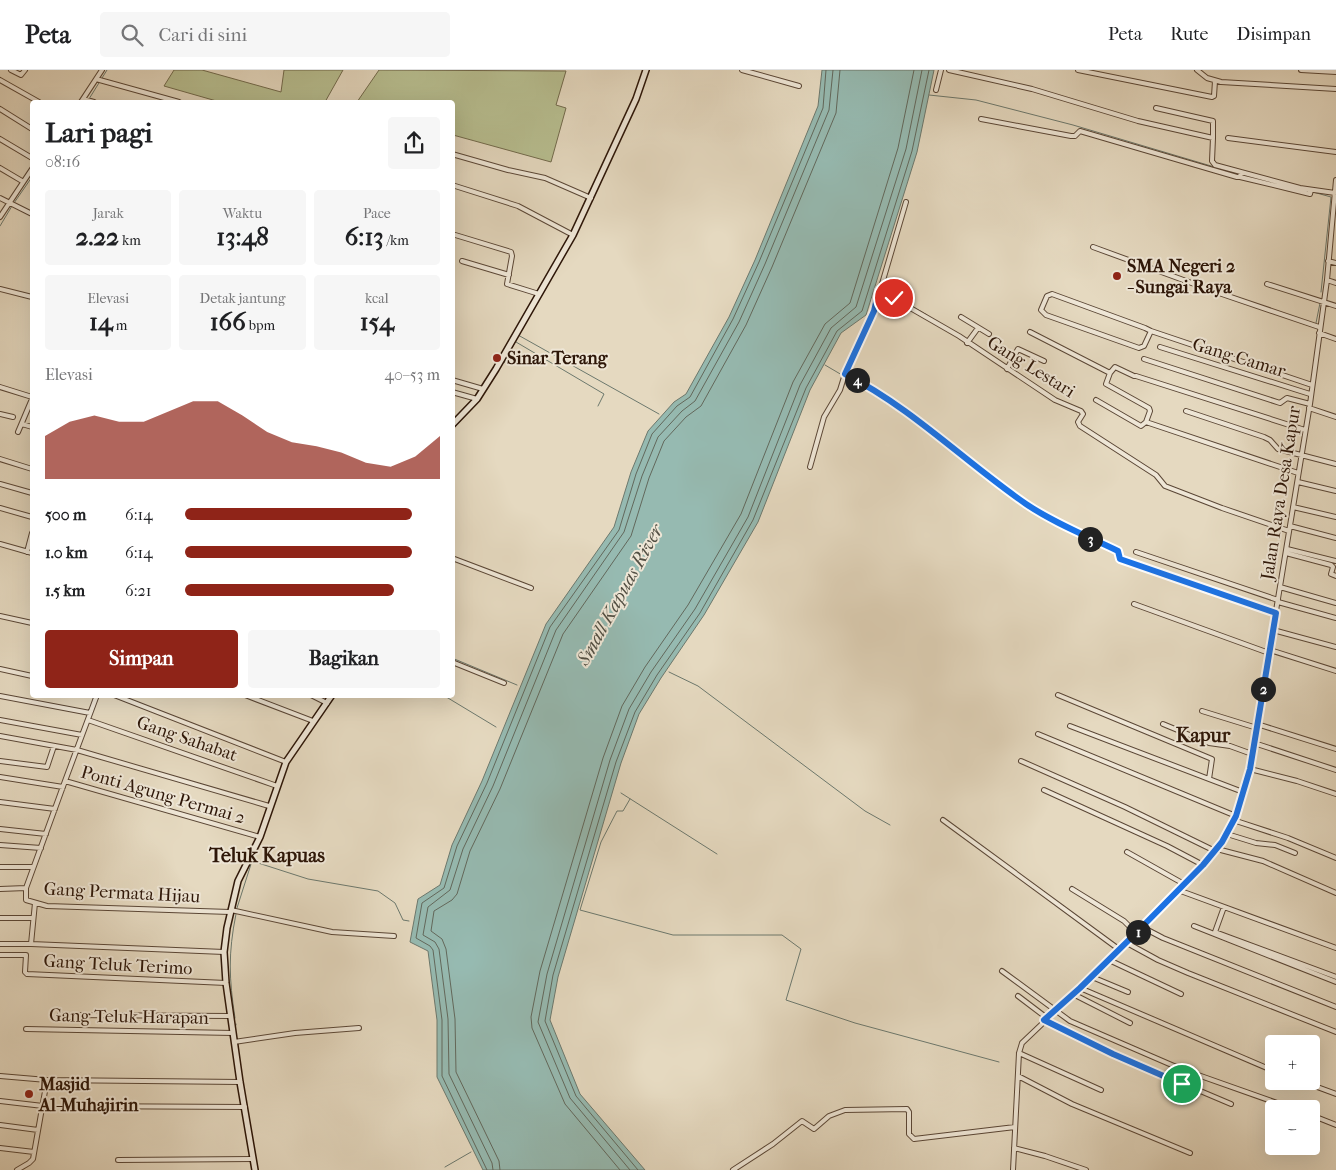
<!DOCTYPE html>
<html lang="id">
<head>
<meta charset="utf-8">
<style>
	body { margin:0; font-family:"IM FELL French Canon",serif; background:#f6f6f6; color:#202124; height:100vh; display:flex; flex-direction:column; font-size:19px; white-space:nowrap }
	* { box-sizing:border-box; margin:0 }
	p { font-size:16px; color:#757577 }
	.icon { flex:none; width:28px; height:28px; fill:none; stroke:currentColor; stroke-width:2; stroke-linecap:round; stroke-linejoin:round }
	.map { position:relative; flex:1; overflow:hidden }
	.panel { position:absolute; left:30px; top:30px; width:425px; height:598px; display:flex; flex-direction:column; background:#fff; border-radius:5px; box-shadow:0 5px 20px #0002 }
	.panel>* { flex:none }
	.fabs { position:absolute; left:1265px; top:965px; display:grid; gap:10px }
	.fabs a { display:grid; place-items:center; width:55px; height:55px; border-radius:5px; background:#fff; box-shadow:0 5px 20px #0002; font-size:25px }
	.pin { position:absolute; display:grid; place-items:center; width:42px; height:42px; color:#fff; margin:-21px; border:2px solid #fff; border-radius:50%; box-shadow:0 1px 5px #0007 }
	.km { position:absolute; width:25px; height:25px; margin:-12px; border-radius:50%; background:#222; color:#fff; font-size:14px; line-height:25px; text-align:center }
	.round { display:grid; place-items:center; flex:none; width:52px; height:52px; border-radius:5px; background:#f6f6f6 }
	.headline { display:flex; align-items:center; justify-content:space-between; height:85px; padding:0 15px }
	h1 { font-size:28px; font-weight:800; line-height:38px }
	.metrics { display:grid; grid-template-columns:repeat(3,1fr); gap:8px; height:85px; padding:5px 15px }
	.metrics div { display:grid; align-content:center; border-radius:5px; background:#f6f6f6; text-align:center }
	.metrics b { font-size:25px; font-weight:800 }
	.metrics small { font-size:14px; font-weight:400 }
	.metrics p { font-size:14px }
	.chart { height:140px; padding:10px 15px }
	.chart p { display:flex; justify-content:space-between }
	.chart svg { width:100%; height:90px; margin-top:5px; fill:#8f2418; opacity:.7 }
	.primary-button { display:flex; gap:10px; margin-top:auto; padding:10px 15px }
	.primary-button a { flex:1; height:58px; border-radius:5px; background:#8f2418; color:#fff; font-size:20px; font-weight:800; line-height:58px; text-align:center }
	.primary-button a+a { background:#f6f6f6; color:#202124 }
	ul { padding:0 15px; list-style:none; font-size:16px }
	li { display:grid; grid-template-columns:80px 60px 1fr; align-items:center; height:38px }
	li i { height:12px; border-radius:6px; background:#8f2418 }
	header { display:flex; align-items:center; gap:30px; box-sizing:border-box; height:70px; padding:0 25px; background:#fff; border-bottom:1px solid #e0e0e0 }
	header strong { font-size:24px }
	nav { display:flex; gap:28px; margin-inline-start:auto; font-size:18px }
	.search { width:350px; height:45px; background:#f6f6f6; display:flex; align-items:center; gap:12px; box-sizing:border-box; padding:0 18px; border-radius:5px; color:#757577; font-size:19px }
	.map>svg:first-child { display:block }
	.green { fill:#b7be90; stroke:#726a4c }
	.water { fill:#96bab1; stroke:#6c786d }
	.lines { fill:none; stroke-linecap:round; stroke-linejoin:round }
	.shore { stroke:#62685c; stroke-width:1 }
	.stream { stroke:#6c786d; stroke-width:1 }
	.minor-casing { stroke:#5b4736; stroke-width:6 }
	.secondary-casing { stroke:#2d1608; stroke-width:8 }
	.minor { stroke:#eee6d6; stroke-width:4 }
	.secondary { stroke:#eee6d6; stroke-width:5 }
	.route-casing { stroke:#fff; stroke-width:10 }
	.route { stroke:#1a73e8; stroke-width:6 }
	.poi-dot { fill:#8f2418; stroke:#eee6d6; stroke-width:2 }
	.labels { text-anchor:middle; dominant-baseline:central; stroke-width:4; stroke-linejoin:round; paint-order:stroke }
	.poi-label { font-size:18px; font-weight:bold; fill:#2d1608; stroke:#eee6d6; text-anchor:start }
	.street-label { font-size:18px; fill:#2d1608; stroke:#eee6d6 }
	.water-label { font-size:19px; font-style:italic; fill:#524f43; stroke:#eee6d6 }
	.quarter-label { font-size:20px; font-weight:bold; fill:#2d1608; stroke:#eee6d6 }
</style>
</head>
<body>
<header>
<strong>Peta</strong>
<div class="search"><svg class="icon" aria-label="search" viewBox="0 0 24 24"><circle cx="10" cy="10" r="6"/><path d="M15 15l6 6"/></svg>Cari di sini</div>
<nav><a>Peta</a><a>Rute</a><a>Disimpan</a></nav>
</header>
<div class="map">
<svg width="1336" height="1100" viewBox="0 0 1336 1100">
	<rect width="100%" height="100%" fill="#e5d9c0"/>
	<filter id="stains"><feTurbulence type="fractalNoise" baseFrequency=".004" numOctaves="4"/><feColorMatrix values="0 0 0 0 .2 0 0 0 0 .09 0 0 0 0 .02 0 0 0 .5 -.17"/></filter>
	<radialGradient id="worn" r=".72"><stop offset=".6" stop-color="#630" stop-opacity="0"/><stop offset="1" stop-color="#630" stop-opacity=".3"/></radialGradient>
	<path class="green" d="M174 0H202L281 22 284 0H343L325 32H220L164 16Z
		M379 0 566 1 556 35 566 38 551 92 453 65 452 32H357Z"/>
	<path class="water" d="M822 0H934L917 82 866 245 841 263 810 320 758 452 704 545 661 608 639 644 621 693 558 907 550 950 580 1024 645 1100H483L437 1007V950L428 881 410 872 418 829 440 815 452 775 482 711 546 554 614 457 631 402 648 361 674 332 686 324 729 247 755 190 818 36Z"/>
	<g class="lines">
		<path class="shore" d="M487 1100 442 1006V950L433 880 430 876 416 868 422 833 444 818 457 776 487 713 550 557 619 460 636 404 652 364 677 336 690 327 733 249 759 192 823 38 826 0
			M493 1100 492 1093 449 1004 448 949 439 879 435 872 423 865 428 837 450 820 463 779 493 716 556 560 624 462 642 406 658 367 682 341 695 331 739 252 765 194 829 40 833 0
			M500 1100 499 1091 456 1002 455 949 446 879 442 869 431 861 434 841 452 830 457 824 470 781 500 719 563 564 631 466 649 408 664 371 686 347 701 336 746 255 772 197 836 43 840 0
			M620 1100 565 1034 532 958 531 947 540 901 603 688 622 636 645 597 688 535 741 444 793 312 825 254 850 233 898 78 914 0
			M630 1100 570 1028 538 952 547 904 610 690 629 639 651 602 695 539 748 447 800 315 831 258 856 237 906 79 922 0
			M638 1100 576 1026 545 951 553 905 616 692 635 642 657 605 700 543 753 450 806 318 837 261 862 241 912 81 929 0"/>
		<path class="stream" d="M929 25 976 30 1073 55 1238 104
			M89 29 107 0
			M1313 122 1331 127 1321 222
			M14 133 32 107
			M0 156 12 136
			M883 219 927 245
			M1316 253 1320 233
			M516 272 604 324 598 336
			M512 278 518 265 659 344
			M504 293 509 284
			M825 295 842 305
			M848 308 928 361
			M452 588 517 615
			M669 602 698 616 865 741 890 755
			M443 625 496 657
			M621 723 717 784
			M630 729 623 741H617L601 772 580 840 673 865H782L801 879 786 930 855 953 999 992
			M237 838 252 791 308 809 378 821 395 833 403 850 409 851
			M235 948C229 908 228 884 236 844
			M236 954V955
			M445 1097 471 1082"/>
		<defs>
			<path id="minor" d="M11 0 21 5 25 0
				M742 0 799 16
				M949 0 1032 19 1138 51 1213 68 1212 91 1215 95 1300 118 1335 123
				M1078 0 1212 27 1214 26 1215 11
				M1197 0 1207 8 1221 12 1336 19
				M1301 0 1336 2
				M96 9 179 32
				M0 10 39 32
				M936 20 941 0
				M83 29 94 32
				M81 32 102 0
				M1156 38 1213 51V68
				M0 39 32 59
				M981 49 1071 66H1075L1080 61 1237 107H1240L1241 102
				M1228 68 1336 82
				M0 69 32 88
				M452 84 508 100 545 108 591 128
				M0 98 22 111
				M1240 107 1310 124 1311 120
				M452 115 518 136 573 165
				M0 128 32 144
				M906 132 874 241 845 304C907 335 958 385 1013 425 1046 448 1082 464 1118 481L1120 489 1276 543
				M0 147 32 99
				M452 164 511 182 512 186 507 214 539 224
				M1093 177 1219 223 1319 257
				M462 191 509 205
				M1328 191 1336 193
				M1327 210 1336 213
				M1267 214 1336 236
				M0 219 32 227
				M879 220 959 266 1055 330 1081 341 1083 344 1078 352 1080 356 1156 405 1165 416 1222 438 1289 461
				M961 247 989 264
				M1151 261 1144 276 1139 278 1046 245 1041 240 1047 226 1052 224 1145 258 1151 261 1312 315
				M1030 262 1110 303
				M1319 263 1336 269
				M967 273 978 258
				M1160 277 1310 324
				M1144 289 1280 333 1287 328 1310 334
				M1007 299 1018 279 1044 291
				M1134 306 1115 297 1110 303 1106 314 1149 338 1150 341 1146 352
				M1136 306 1305 360
				M452 310 483 319
				M0 317 32 327
				M452 322 477 329
				M1096 330 1141 356 1146 352 1298 403
				M1309 338 1336 347
				M1186 341 1264 367 1270 370 1278 379 1336 394
				M0 344 13 347
				M22 354 32 357
				M18 362 32 329
				M0 389 32 399
				M810 397 824 347 840 320 845 304
				M1298 412 1336 421
				M0 414 32 423
				M1293 437 1336 447
				M0 438 32 447
				M1290 456 1336 468
				M0 474 32 483
				M1287 479 1336 491
				M27 482 32 463
				M1136 482 1278 530
				M1286 483 1331 495 1333 497 1331 504 1336 506
				M452 488 531 518
				M1280 517 1336 533
				M1278 532 1336 548
				M1134 534 1269 583
				M0 546 32 553
				M1273 560 1336 577
				M1270 580 1336 601
				M452 592 504 613
				M0 599 32 606
				M114 625 286 692
				M245 625 313 651
				M311 625 327 633
				M1058 625 1212 689 1209 709
				M0 626 90 643
				M1202 641 1257 658
				M0 650 82 665
				M88 650 277 716
				M1163 654 1209 673 1230 676 1252 684
				M1257 654 1336 679
				M1070 656 1243 722
				M1038 664 1236 746
				M0 666 77 680 269 736
				M1254 673 1336 700
				M0 691 47 697 54 676
				M1021 691 1125 737 1215 781
				M1250 699 1297 711 1336 724
				M0 707 63 717
				M65 711 97 625
				M1044 720 1167 776 1203 795
				M0 732 55 739
				M943 750 1120 880
				M1233 750 1288 768 1336 788
				M0 759 46 764
				M1227 764 1256 773 1275 775 1295 783
				M0 775 41 778
				M1217 779 1263 791 1336 823
				M1127 782 1184 814
				M0 797H33
				M26 818V830L47 836 230 842
				M0 819 26 818 65 711 260 767
				M1072 819 1124 851 1136 863
				M1178 820 1336 878
				M35 833 31 874 224 882
				M1224 837 1215 862 1336 907
				M231 840 332 862 394 866
				M0 848H33
				M1194 856 1336 912
				M1142 857 1163 868 1336 937
				M1127 873 1158 890 1188 903 1336 962
				M0 874H31
				M0 885H26L25 902 27 904 226 913
				M1109 890 1181 924
				M1002 901 1070 951 1181 999 1294 1039
				M1092 907 1128 922
				M1080 918 1274 1001
				M1073 924 1130 953
				M1018 926 1047 948
				M60 945 230 946
				M1044 950 1113 984 1231 1034
				M26 959 233 963
				M234 972 295 963 359 958
				M1019 983 1101 1020
				M0 1006 47 1010 240 1012
				M1018 1006 1072 1034 1190 1083
				M1301 1011 1336 1024
				M0 1031 43 1036
				M66 1036 245 1037
				M1311 1045 1336 1055
				M0 1055 38 1060
				M0 1078 34 1082
				M1014 1078 1045 1086 1086 1100
				M118 1090 253 1089
				M17 1100 29 1093 33 1089 47 1010
				M733 1100 773 1074 802 1051 814 1059 829 1046 845 1040 907 1039 909 1042V1064L914 1069 1015 1057
				M1013 1100 1019 983 1022 973 1127 873 1215 781 1236 746 1250 699 1310 334 1327 210 1336 110"/>
			<path id="secondary" d="M452 355 477 329 496 299 573 165 636 29 646 0
				M255 1100 240 1012 226 913 224 882 227 858 238 811 260 767 286 692 332 625"/>
		</defs>
		<use href="#minor" class="minor-casing"/>
		<use href="#secondary" class="secondary-casing"/>
		<use href="#minor" class="minor"/>
		<use href="#secondary" class="secondary"/>
	</g>
	<g class="lines">
		<defs>
			<path id="route" d="M894 228 879 220 874 241 845 304C912 338 965 392 1026 434 1054 453 1087 466 1118 481L1120 489 1276 543 1250 699 1236 746 1222 772 1203 795 1136 863 1080 918 1044 950 1113 984 1182 1014"/>
		</defs>
		<use href="#route" class="route-casing"/>
		<use href="#route" class="route"/>
	</g>
	<g class="poi-dot">
		<circle cx="1117" cy="206" r="5"/>
		<circle cx="497" cy="288" r="5"/>
		<circle cx="29" cy="1024" r="5"/>
	</g>
	<g class="labels">
		<g class="poi-label">
			<text x="1127" y="196">SMA Negeri 2<tspan x="1127" dy="21">- Sungai Raya</tspan></text>
			<text x="507" y="288">Sinar Terang</text>
			<text x="39" y="1014">Masjid<tspan x="39" dy="21">Al-Muhajirin</tspan></text>
		</g>
		<g class="street-label">
			<text transform="translate(1239 288) rotate(17)">Gang Camar</text>
			<text transform="translate(1031 297) rotate(32)">Gang Lestari</text>
			<text transform="translate(1281 423) rotate(-81)">Jalan Raya Desa Kapur</text>
			<text transform="translate(187 669) rotate(19)">Gang Sahabat</text>
			<text transform="translate(163 725) rotate(16)">Ponti Agung Permai 2</text>
			<text transform="translate(122 823) rotate(3)">Gang Permata Hijau</text>
			<text transform="translate(118 895) rotate(3)">Gang Teluk Terimo</text>
			<text transform="translate(129 947) rotate(1)">Gang Teluk Harapan</text>
		</g>
		<g class="water-label">
			<text transform="translate(620 525) rotate(-61)">Small Kapuas River</text>
		</g>
		<g class="quarter-label">
			<text x="1203" y="665">Kapur</text>
			<text x="267" y="785">Teluk Kapuas</text>
		</g>
	</g>
	<rect width="100%" height="100%" filter="url(#stains)"/>
	<rect width="100%" height="100%" fill="url(#worn)"/>
</svg>
<div class="fabs">
<a>+</a>
<a>−</a>
</div>
<div class="pin" style="left:1182px;top:1014px;background:#1e9e55"><svg class="icon" aria-label="arrive" viewBox="0 0 24 24"><path d="M6 21V4h12l-3 4 3 4H6"/></svg></div>
<div class="pin" style="left:894px;top:228px;background:#d93025"><svg class="icon" aria-label="check" viewBox="0 0 24 24"><path d="M5 12l5 5 9-10"/></svg></div>
<b class="km" style="left:1138px;top:862px">1</b>
<b class="km" style="left:1263px;top:619px">2</b>
<b class="km" style="left:1090px;top:469px">3</b>
<b class="km" style="left:857px;top:310px">4</b>
<section class="panel">
<div class="headline"><div><h1>Lari pagi</h1><p>08:16</p></div><a class="round"><svg class="icon" aria-label="share" viewBox="0 0 24 24"><path d="M12 15V3M7 8l5-5 5 5M5 13v7h14v-7"/></svg></a></div>
<div class="metrics">
<div><p>Jarak</p><b>2.22<small> km</small></b></div>
<div><p>Waktu</p><b>13:48</b></div>
<div><p>Pace</p><b>6:13<small> /km</small></b></div>
</div>
<div class="metrics">
<div><p>Elevasi</p><b>14<small> m</small></b></div>
<div><p>Detak jantung</p><b>166<small> bpm</small></b></div>
<div><p>kcal</p><b>154</b></div>
</div>
<div class="chart"><p><span>Elevasi</span>40–53 m</p>
<svg viewBox="0 0 160 44" preserveAspectRatio="none"><path d="M0 44V23L10 16L20 13L30 16L40 16L50 11L60 6L70 6L80 13L90 21L100 26L110 28L120 31L130 36L140 38L150 33L160 23V44z"/></svg>
</div>
<ul>
<li><b>500 m</b>6:14<i style="width:89%"></i></li>
<li><b>1.0 km</b>6:14<i style="width:89%"></i></li>
<li><b>1.5 km</b>6:21<i style="width:82%"></i></li>
</ul>
<div class="primary-button"><a>Simpan</a><a>Bagikan</a></div>
</section>
</div>
</body>
</html>
